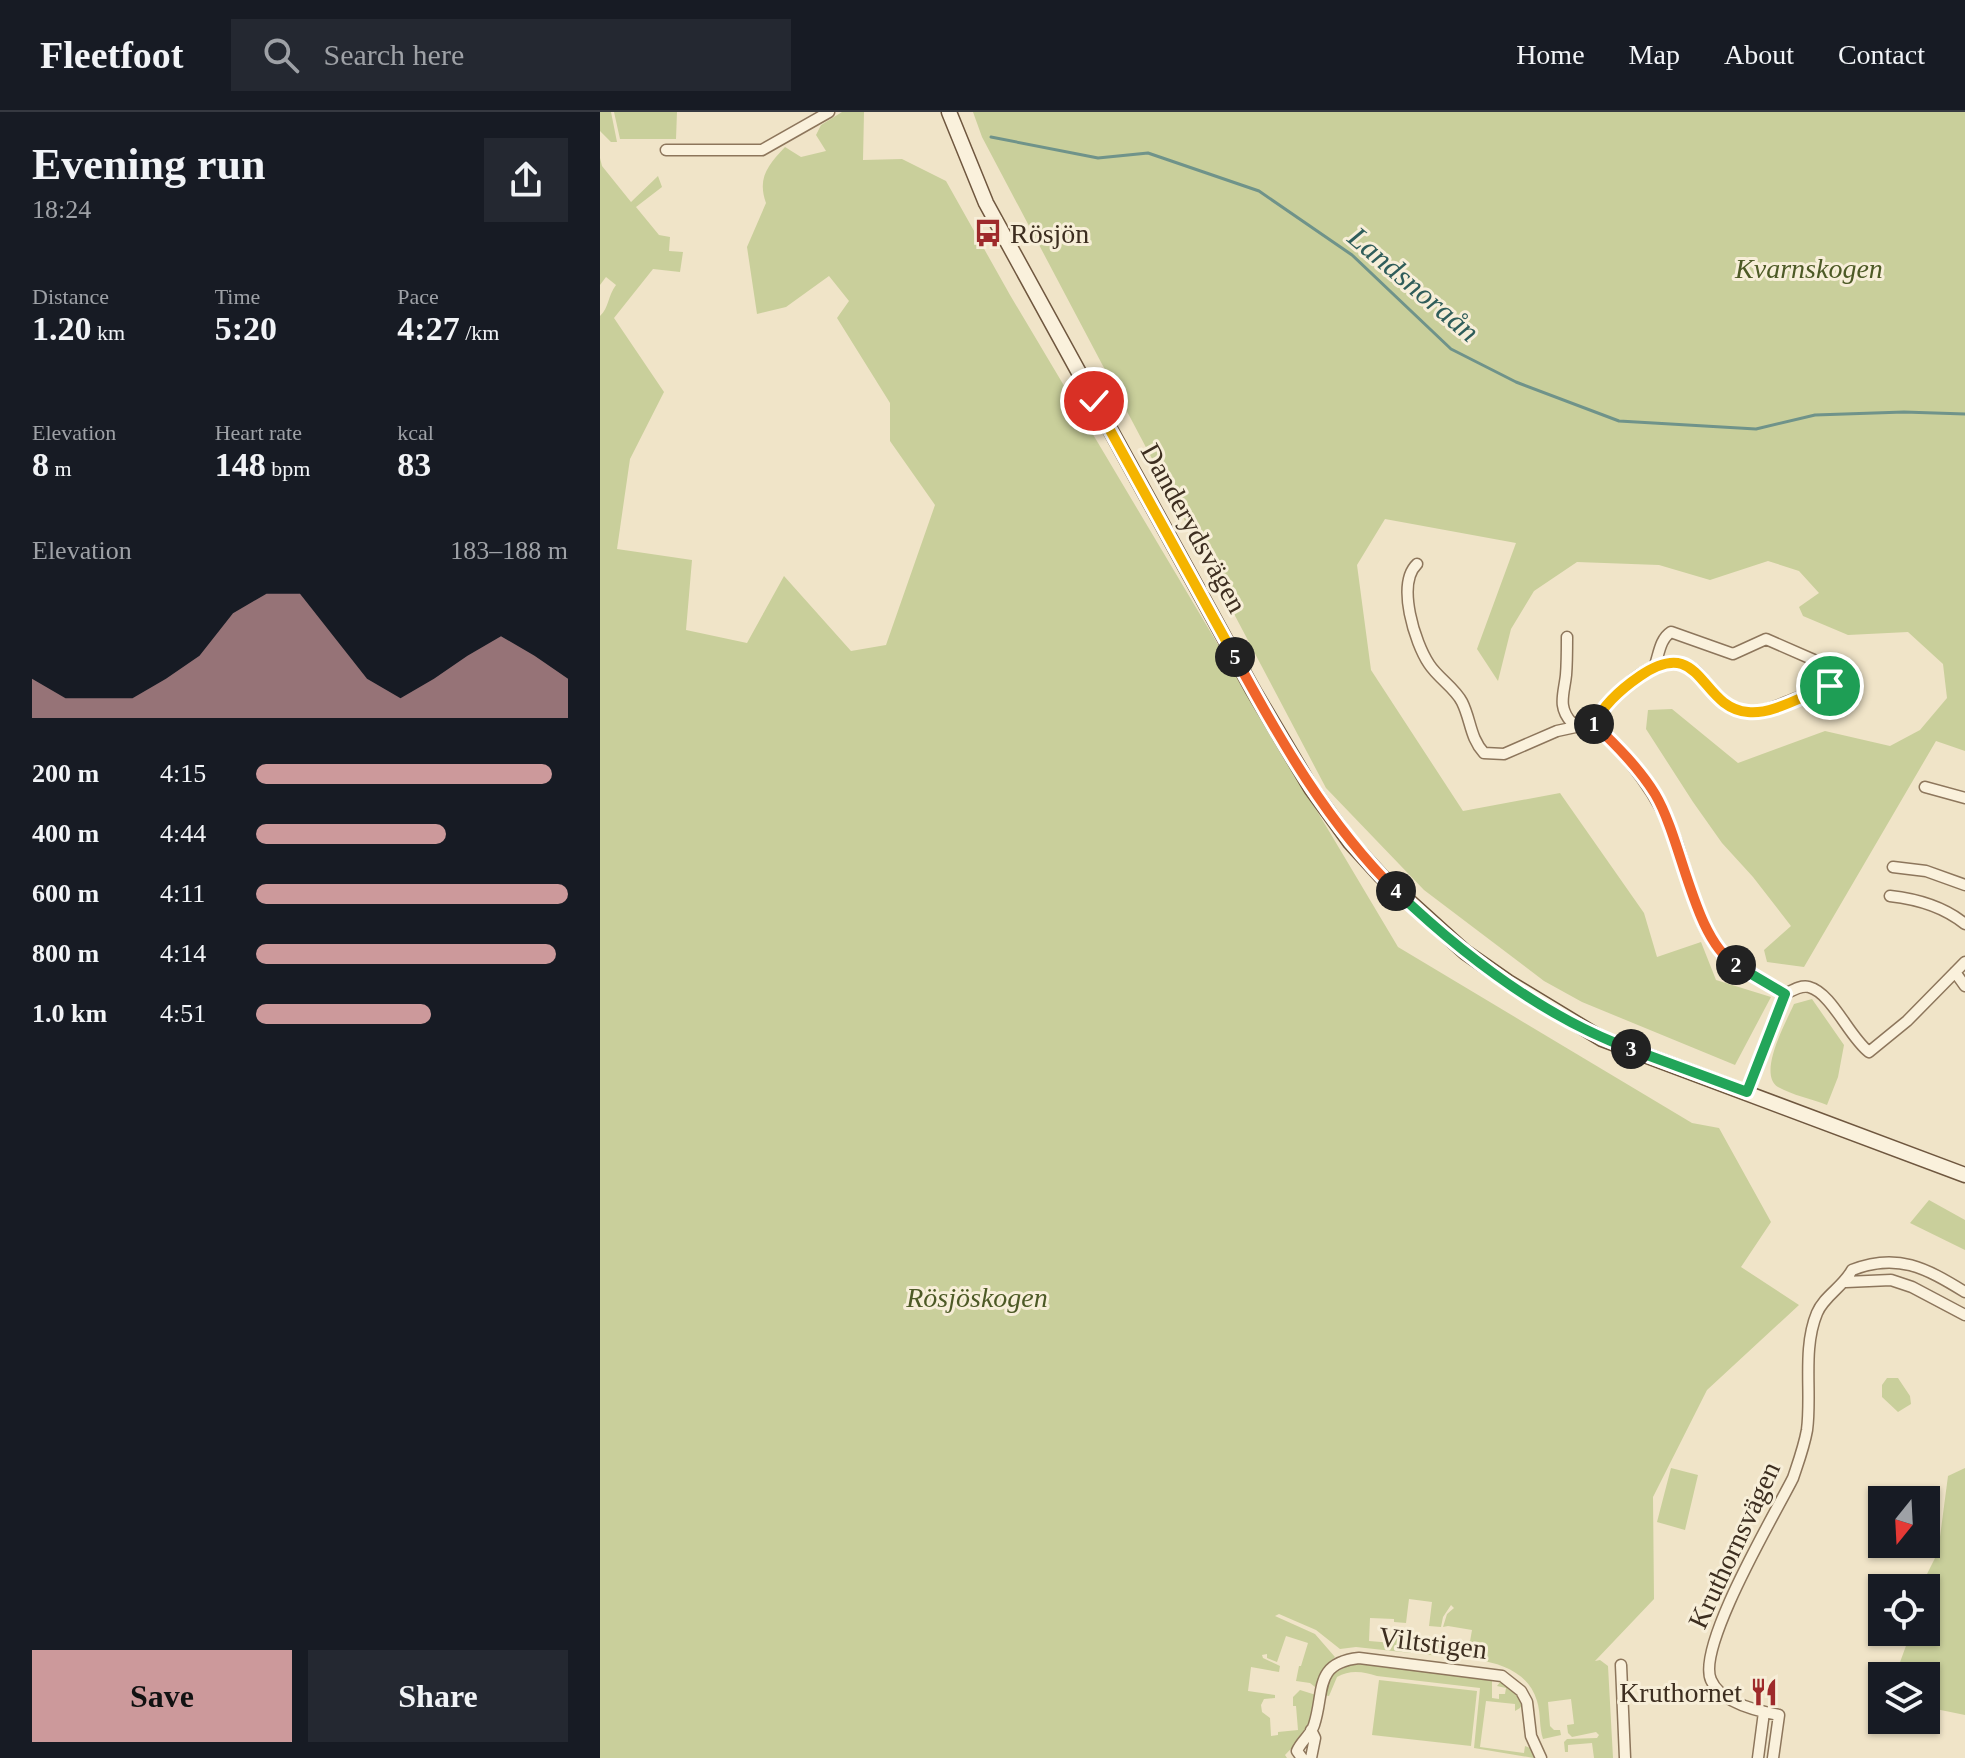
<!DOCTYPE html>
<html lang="en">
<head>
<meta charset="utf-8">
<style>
	body { margin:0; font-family:"Times New Roman",serif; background:#242831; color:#f1f3f6; height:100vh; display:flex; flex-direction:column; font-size:30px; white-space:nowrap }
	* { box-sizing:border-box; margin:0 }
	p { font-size:26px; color:#9ea1a6 }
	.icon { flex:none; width:44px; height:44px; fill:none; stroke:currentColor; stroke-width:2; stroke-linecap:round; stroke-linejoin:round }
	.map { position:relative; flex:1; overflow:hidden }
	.drawer { display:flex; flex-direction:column; background:#171b24; width:600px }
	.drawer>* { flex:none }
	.needle { width:52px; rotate:198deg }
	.buttons { position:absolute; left:1268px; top:1374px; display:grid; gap:16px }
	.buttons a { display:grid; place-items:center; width:72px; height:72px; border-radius:0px; background:#171b24; box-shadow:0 2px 6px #0004; font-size:40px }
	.pin { position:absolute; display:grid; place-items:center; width:68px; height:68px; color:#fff; margin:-34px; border:4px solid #fff; border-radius:50%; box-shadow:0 2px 8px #0007 }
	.km { position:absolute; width:40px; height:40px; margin:-20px; border-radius:50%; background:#222; color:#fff; font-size:22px; line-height:40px; text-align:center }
	.round { display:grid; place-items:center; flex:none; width:84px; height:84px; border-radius:0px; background:#242831 }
	.summary { display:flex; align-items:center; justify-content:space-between; height:136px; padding:0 32px }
	h1 { font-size:44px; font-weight:600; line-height:60px }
	.metrics { display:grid; grid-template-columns:repeat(3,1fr); gap:12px; height:136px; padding:8px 32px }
	.metrics div { display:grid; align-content:center }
	.metrics b { font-size:34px; font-weight:600 }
	.metrics small { font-size:22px; font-weight:400 }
	.metrics p { font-size:22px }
	.chart { height:224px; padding:16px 32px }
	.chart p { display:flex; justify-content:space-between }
	.chart svg { width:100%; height:144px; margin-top:8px; fill:#cc999b; opacity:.7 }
	.cta { display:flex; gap:16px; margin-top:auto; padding:16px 32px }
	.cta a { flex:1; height:92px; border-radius:0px; background:#cc999b; color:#111; font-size:32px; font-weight:600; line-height:92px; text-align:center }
	.cta a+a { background:#242831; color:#f1f3f6 }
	ul { padding:0 32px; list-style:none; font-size:26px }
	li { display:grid; grid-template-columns:128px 96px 1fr; align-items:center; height:60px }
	li i { height:20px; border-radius:10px; background:#cc999b }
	header { display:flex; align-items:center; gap:48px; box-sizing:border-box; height:112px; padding:0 40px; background:#171b24; border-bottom:2px solid #363941 }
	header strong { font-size:38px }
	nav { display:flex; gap:44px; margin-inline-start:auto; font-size:28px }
	.search { width:560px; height:72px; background:#242831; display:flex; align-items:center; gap:20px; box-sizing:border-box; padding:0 28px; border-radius:0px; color:#9ea1a6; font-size:30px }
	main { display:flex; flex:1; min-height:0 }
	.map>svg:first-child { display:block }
	.green { fill:#c9cf9b }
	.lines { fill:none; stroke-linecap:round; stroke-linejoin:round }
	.stream { stroke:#6f938a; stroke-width:3 }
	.street-casing { stroke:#8d765c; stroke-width:13 }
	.secondary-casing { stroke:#6f573f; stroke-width:17 }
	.street { stroke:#faf1dc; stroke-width:10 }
	.secondary { stroke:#faf1dc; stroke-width:14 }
	.split-1-casing { stroke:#fff; stroke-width:16 }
	.split-2-casing { stroke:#fff; stroke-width:16 }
	.split-3-casing { stroke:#fff; stroke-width:16 }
	.split-4-casing { stroke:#fff; stroke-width:16 }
	.split-5-casing { stroke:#fff; stroke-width:16 }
	.split-6-casing { stroke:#fff; stroke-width:16 }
	.split-1 { stroke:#f5b400; stroke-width:10 }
	.split-2 { stroke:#f0652b; stroke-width:10 }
	.split-3 { stroke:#22a559; stroke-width:10 }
	.split-4 { stroke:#22a559; stroke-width:10 }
	.split-5 { stroke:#f0652b; stroke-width:10 }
	.split-6 { stroke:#f5b400; stroke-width:10 }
	.labels { text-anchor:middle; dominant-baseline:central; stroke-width:6; stroke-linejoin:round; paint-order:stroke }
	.poi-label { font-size:28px; fill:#3d2e20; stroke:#f7eed8; text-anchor:start }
	.park-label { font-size:28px; font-style:italic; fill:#4d5a26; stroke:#f7eed8 }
	.street-label { font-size:28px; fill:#3d2e20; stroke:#f7eed8 }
	.water-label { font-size:30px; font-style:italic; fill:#2f5d5a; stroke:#f7eed8 }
</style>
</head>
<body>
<header>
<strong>Fleetfoot</strong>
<div class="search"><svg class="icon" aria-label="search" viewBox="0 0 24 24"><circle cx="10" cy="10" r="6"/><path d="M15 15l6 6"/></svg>Search here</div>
<nav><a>Home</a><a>Map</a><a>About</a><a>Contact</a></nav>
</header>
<main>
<section class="drawer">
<div class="summary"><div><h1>Evening run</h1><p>18:24</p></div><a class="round"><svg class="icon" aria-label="share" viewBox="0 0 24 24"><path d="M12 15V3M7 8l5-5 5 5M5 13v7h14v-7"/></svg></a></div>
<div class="metrics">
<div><p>Distance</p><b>1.20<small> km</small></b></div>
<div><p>Time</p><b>5:20</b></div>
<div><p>Pace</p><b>4:27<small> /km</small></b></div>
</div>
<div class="metrics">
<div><p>Elevation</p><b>8<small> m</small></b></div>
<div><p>Heart rate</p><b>148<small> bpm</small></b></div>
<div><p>kcal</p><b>83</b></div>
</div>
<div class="chart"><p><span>Elevation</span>183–188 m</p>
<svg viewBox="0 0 160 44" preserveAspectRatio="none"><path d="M0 44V32L10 38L20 38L30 38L40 32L50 25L60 12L70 6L80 6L90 19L100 32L110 38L120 32L130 25L140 19L150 25L160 32V44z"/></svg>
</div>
<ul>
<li><b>200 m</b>4:15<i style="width:95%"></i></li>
<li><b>400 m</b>4:44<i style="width:61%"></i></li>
<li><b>600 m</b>4:11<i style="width:100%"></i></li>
<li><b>800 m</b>4:14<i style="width:96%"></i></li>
<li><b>1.0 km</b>4:51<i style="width:56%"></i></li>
</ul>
<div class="cta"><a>Save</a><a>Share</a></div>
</section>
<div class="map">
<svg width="1365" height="1646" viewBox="0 0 1365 1646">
	<rect width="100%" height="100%" fill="#f0e4c8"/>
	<path class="green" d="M0 0H11L17 30H11L0 19Z
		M14 0H77L76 27H20Z
		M242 0H264L263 48 302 47 346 69 410 183 798 835 1092 1011 1119 1016 1171 1110 1141 1155 1199 1193 1107 1278 1053 1385 1054 1487 995 1549 1000 1548 1008 1554 1013 1646H994L992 1631 968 1633V1640H965L964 1630 967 1627 997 1626 999 1623 996 1620 972 1625 968 1621 967 1613 974 1612 971 1587 948 1590 950 1614 954 1618H960L961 1623 943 1627C939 1615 941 1602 937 1589 923 1542 859 1547 820 1542L821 1534 819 1532 826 1526 845 1529 844 1538 868 1541 872 1518 848 1514 843 1515 847 1502 854 1496 851 1493 843 1505 841 1515 829 1514 832 1490 809 1487 806 1511 794 1510V1507L770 1506 769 1529 793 1531 794 1523 805 1524 812 1532 811 1541 756 1535 740 1537 716 1518 679 1502 675 1504 715 1522 735 1545 721 1560 715 1575 710 1571 696 1569 699 1554H701L708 1531 686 1524 677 1550 667 1546V1542L662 1543 663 1546 680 1554 679 1560 651 1555 648 1579 675 1583V1586L664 1587 661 1593 662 1600 670 1606 671 1624 678 1623V1620L698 1618 696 1594H693V1585L700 1578 716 1583 709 1618 685 1643 687 1646H0V204C9 196 8 183 16 173L6 165 0 173V46L2 54 31 90 58 64 62 75 36 95 59 123 70 125 69 139 83 140 80 160 53 157 14 206 64 280 30 347 17 437 92 448 86 518 147 531 184 464 251 539 286 533 335 393 290 329V291L237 206 249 189 229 164 186 195 157 202 147 135 166 91C157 66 168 53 185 35L201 45 226 39 216 23 221 13Z
		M373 0H1365V639L1336 629 1204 855 1167 850 1164 838 1191 814 1153 765 1122 731 1093 690 1046 617 1048 598 1072 597 1138 651 1225 619 1290 634 1320 618 1347 586 1343 552 1308 520 1248 523 1203 504 1199 495 1219 481 1199 459 1168 449 1110 468 1059 453 977 450 934 479 911 517 898 569 877 537 916 431 785 407 757 453 771 558 863 699 960 681 1044 801 1057 845 1101 830 1116 868 1171 885 1135 953 982 890 944 869 824 778 726 676 382 25Z
		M1212 887 1244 933 1238 965 1227 993C1212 987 1192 983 1178 975 1157 962 1186 910 1194 892Z
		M1329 1088 1365 1108V1138L1310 1111Z
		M1287 1266H1298L1310 1284 1311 1292 1298 1300 1282 1285V1273Z
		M1071 1356 1098 1363 1085 1418 1057 1410Z
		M1365 1356V1603L1326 1595V1564H1295L1311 1520H1326L1325 1476 1327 1462 1338 1440 1348 1364Z
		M753 1551 863 1565 868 1563 892 1566V1586L899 1587V1582H905L906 1576 897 1574 901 1569 913 1576 923 1590 920 1596 915 1599V1592L886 1589 880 1635 924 1641 925 1634 933 1637 934 1646 874 1636 880 1576 777 1564C765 1560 750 1557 737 1565L729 1584 724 1583 733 1562Z
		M779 1568 877 1579 871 1634 772 1623Z"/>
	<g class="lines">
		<path class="stream" d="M391 25 498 46 548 41 659 79 752 143 851 237 916 270 1019 309 1156 317 1215 303 1304 300 1365 302"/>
		<defs>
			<path id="street" d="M66 38H162L229 0
				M817 452C796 472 815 531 829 552 838 566 855 576 862 590 871 608 870 626 884 641L904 642 957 619 994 611
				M967 525C967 537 967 551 966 563 964 582 957 595 972 611H984
				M994 611C1012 583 1060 530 1096 559 1108 570 1115 588 1130 595 1156 607 1175 594 1199 585 1210 580 1224 578 1233 571L1224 555 1214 548 1166 527 1133 542 1071 520C1060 527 1059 542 1055 553
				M994 611C1029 646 1059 683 1077 731 1088 763 1097 813 1119 838 1136 858 1164 868 1185 882L1147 980
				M1325 675 1365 686
				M1293 755 1326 759 1365 773
				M1290 784C1317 787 1343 794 1365 812
				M1355 860 1365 874
				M1185 882C1193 878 1201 873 1209 875 1232 881 1249 925 1269 940L1307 909 1365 850
				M1246 1170 1291 1168 1312 1175 1365 1203
				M1021 1553 1025 1646
				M702 1646 697 1639C701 1629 711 1623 714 1613 725 1580 713 1551 759 1546L902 1564 921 1579 927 1590 931 1624 941 1646
				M711 1646 715 1626 711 1618
				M1158 1646 1164 1600
				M1173 1646 1179 1603C1157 1599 1120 1590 1111 1568 1096 1535 1175 1402 1193 1366 1198 1351 1204 1335 1207 1318 1212 1281 1202 1237 1217 1201 1224 1184 1243 1175 1252 1158 1297 1140 1326 1156 1365 1180"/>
			<path id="secondary" d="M349 0 386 91 653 578 711 676 750 730 781 764 865 840 908 870 1002 927 1365 1063"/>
		</defs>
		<use href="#street" class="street-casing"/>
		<use href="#secondary" class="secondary-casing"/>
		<use href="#street" class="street"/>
		<use href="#secondary" class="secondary"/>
	</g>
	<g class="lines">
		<defs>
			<path id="split-1" d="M994 612C1004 592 1021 577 1040 564 1103 521 1099 596 1148 600 1173 603 1205 582 1230 574"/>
			<path id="split-2" d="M994 612C1016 633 1039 656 1055 682 1083 729 1093 826 1136 853"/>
			<path id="split-3" d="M1031 937 1147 980 1185 882 1136 853"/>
			<path id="split-4" d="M796 779C863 843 943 905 1031 937"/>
			<path id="split-5" d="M635 545C680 628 728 712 796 779"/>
			<path id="split-6" d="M494 289 635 545"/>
		</defs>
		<use href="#split-1" class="split-1-casing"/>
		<use href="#split-2" class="split-2-casing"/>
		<use href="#split-3" class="split-3-casing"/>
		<use href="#split-4" class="split-4-casing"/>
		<use href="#split-5" class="split-5-casing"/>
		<use href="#split-6" class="split-6-casing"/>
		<use href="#split-1" class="split-1"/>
		<use href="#split-2" class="split-2"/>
		<use href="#split-3" class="split-3"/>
		<use href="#split-4" class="split-4"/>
		<use href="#split-5" class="split-5"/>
		<use href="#split-6" class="split-6"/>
	</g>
	<defs>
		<symbol id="bus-bare" viewBox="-9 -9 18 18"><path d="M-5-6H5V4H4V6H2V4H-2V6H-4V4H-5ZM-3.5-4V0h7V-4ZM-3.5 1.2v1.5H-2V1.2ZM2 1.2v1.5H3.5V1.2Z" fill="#9e2a2b" stroke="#f7eed8" stroke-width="2.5" paint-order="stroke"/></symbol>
		<symbol id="restaurant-bare" viewBox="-9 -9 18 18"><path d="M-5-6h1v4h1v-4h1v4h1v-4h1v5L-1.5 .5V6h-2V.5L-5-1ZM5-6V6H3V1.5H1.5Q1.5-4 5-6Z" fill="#9e2a2b" stroke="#f7eed8" stroke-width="2.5" paint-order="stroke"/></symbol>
	</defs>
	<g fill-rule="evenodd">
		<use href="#bus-bare" x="368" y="101" width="40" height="40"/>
		<use href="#restaurant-bare" x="1144" y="1560" width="40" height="40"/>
	</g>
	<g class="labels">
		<g class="poi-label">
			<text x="410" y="121">Rösjön</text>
			<text x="1142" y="1580" text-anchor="end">Kruthornet</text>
		</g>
		<g class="park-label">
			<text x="1209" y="156">Kvarnskogen</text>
			<text x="377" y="1185">Rösjöskogen</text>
		</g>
		<g class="street-label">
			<text transform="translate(594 416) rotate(61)">Danderydsvägen</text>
			<text transform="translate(1134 1433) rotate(-65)">Kruthornsvägen</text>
			<text transform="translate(833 1531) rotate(7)">Viltstigen</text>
		</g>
		<g class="water-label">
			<text transform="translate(814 172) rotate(40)">Landsnoraån</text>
		</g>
	</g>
</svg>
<div class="buttons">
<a><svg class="needle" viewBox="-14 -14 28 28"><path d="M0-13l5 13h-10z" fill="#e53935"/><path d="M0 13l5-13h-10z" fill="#9ea1a6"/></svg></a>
<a><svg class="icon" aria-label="locate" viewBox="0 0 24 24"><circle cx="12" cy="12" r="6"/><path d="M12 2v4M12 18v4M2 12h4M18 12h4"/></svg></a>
<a><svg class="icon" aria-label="layers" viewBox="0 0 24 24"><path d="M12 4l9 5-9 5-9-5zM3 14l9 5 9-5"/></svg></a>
</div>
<div class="pin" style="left:1230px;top:574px;background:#1e9e55"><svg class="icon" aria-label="arrive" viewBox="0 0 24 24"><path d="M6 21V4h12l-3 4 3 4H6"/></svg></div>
<div class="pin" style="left:494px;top:289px;background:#d93025"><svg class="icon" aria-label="check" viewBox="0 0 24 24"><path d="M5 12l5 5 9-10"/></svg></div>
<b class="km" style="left:994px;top:612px">1</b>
<b class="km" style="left:1136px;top:853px">2</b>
<b class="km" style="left:1031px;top:937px">3</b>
<b class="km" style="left:796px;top:779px">4</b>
<b class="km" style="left:635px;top:545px">5</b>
</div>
</main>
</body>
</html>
